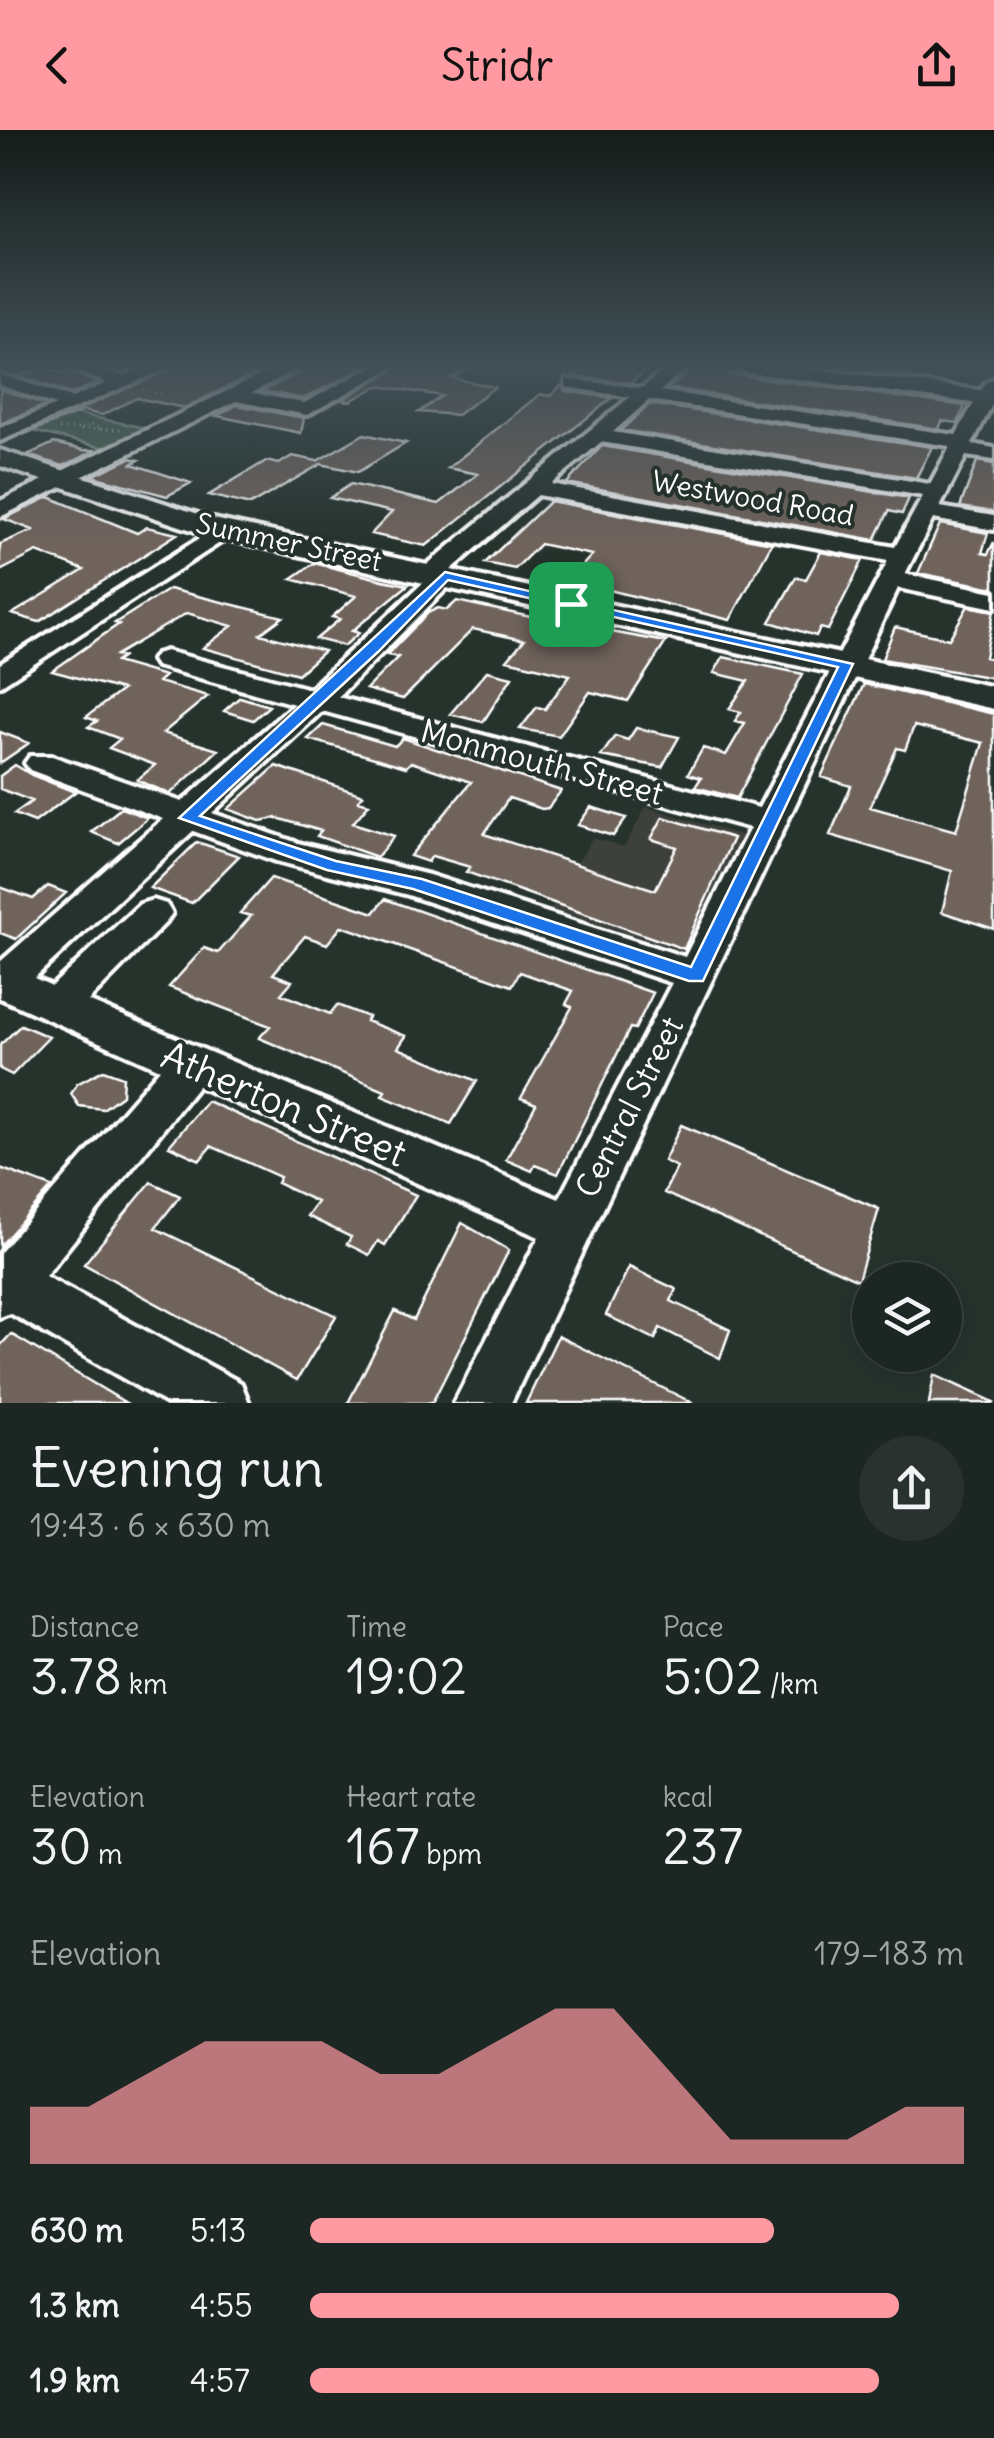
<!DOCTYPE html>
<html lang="en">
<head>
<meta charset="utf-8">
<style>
	body { margin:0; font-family:Delius,sans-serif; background:#29322f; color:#f1f3f6; height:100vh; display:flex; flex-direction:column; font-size:38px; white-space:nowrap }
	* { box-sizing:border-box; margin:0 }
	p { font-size:32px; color:#a0a5a5 }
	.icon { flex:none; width:55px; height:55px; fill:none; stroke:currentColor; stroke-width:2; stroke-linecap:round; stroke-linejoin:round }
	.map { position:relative; height:1273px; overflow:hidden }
	.panel { display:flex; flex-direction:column; background:#1c2622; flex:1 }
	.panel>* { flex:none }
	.controls { position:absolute; left:852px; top:1132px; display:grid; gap:20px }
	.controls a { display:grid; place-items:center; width:110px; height:110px; border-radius:50%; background:#1c2622; box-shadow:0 5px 25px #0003,0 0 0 2px #3a4340; font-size:50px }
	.pin { position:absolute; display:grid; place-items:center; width:85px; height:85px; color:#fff; margin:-42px; border-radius:20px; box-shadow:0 5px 15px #0006 }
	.round { display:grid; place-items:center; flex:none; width:105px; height:105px; border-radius:52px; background:#29322f }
	.overview { display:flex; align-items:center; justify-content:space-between; height:170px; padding:0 30px }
	h1 { font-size:55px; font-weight:600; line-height:75px }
	.figures { display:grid; grid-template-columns:repeat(3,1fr); gap:15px; height:170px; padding:10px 30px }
	.figures div { display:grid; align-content:center }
	.figures b { font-size:50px; font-weight:600 }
	.figures small { font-size:28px; font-weight:400 }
	.figures p { font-size:28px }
	.chart { height:280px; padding:20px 30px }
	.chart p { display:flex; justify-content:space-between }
	.chart svg { width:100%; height:180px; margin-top:10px; fill:#ff9aa2; opacity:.7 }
	ul { padding:0 30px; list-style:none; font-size:32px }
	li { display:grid; grid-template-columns:160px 120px 1fr; align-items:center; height:75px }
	li i { height:25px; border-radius:12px; background:#ff9aa2 }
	header { display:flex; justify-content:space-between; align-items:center; height:130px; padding:0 30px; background:#ff9aa2; color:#111; font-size:45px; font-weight:600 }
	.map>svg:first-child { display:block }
	.built { fill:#3c413b }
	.green { fill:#506d55; stroke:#a8b6aa; stroke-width:2.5 }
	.building { fill:#6f635b; stroke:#fff; stroke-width:2.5; fill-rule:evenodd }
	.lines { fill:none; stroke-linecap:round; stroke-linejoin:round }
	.minor-casing { stroke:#fff; stroke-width:8 }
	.major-casing { stroke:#fff; stroke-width:8 }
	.path { stroke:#fff; stroke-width:2.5; stroke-dasharray:1 5; stroke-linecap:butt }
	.minor { fill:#26332d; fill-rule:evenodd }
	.major { fill:#26332d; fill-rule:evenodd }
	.route { fill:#1a73e8; stroke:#fff; stroke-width:2.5; fill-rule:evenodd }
	.labels { text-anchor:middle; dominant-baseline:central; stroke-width:8; stroke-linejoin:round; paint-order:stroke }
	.far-street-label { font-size:28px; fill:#fff; stroke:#26332d }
	.street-label { font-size:32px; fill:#fff; stroke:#26332d }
	.near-street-label { font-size:38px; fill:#fff; stroke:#26332d }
</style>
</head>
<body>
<header><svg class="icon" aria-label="back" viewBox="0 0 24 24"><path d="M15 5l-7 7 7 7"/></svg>Stridr<svg class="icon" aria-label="share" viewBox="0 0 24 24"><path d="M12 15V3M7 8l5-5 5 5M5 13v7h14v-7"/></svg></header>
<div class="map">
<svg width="994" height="1273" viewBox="0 0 994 1273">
	<rect width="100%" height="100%" fill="#26332d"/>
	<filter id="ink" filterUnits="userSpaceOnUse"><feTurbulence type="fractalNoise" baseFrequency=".01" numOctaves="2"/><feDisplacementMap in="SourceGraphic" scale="20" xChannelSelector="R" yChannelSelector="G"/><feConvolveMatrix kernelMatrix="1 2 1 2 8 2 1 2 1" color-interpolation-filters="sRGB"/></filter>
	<g filter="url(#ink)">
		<path class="built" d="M646 677 744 706 689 823 551 779 592 708 624 717Z"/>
		<path class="green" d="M69 282 150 299 108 319 28 300Z"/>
		<path class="building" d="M175 236 269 237 184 278 137 268 102 285 83 281 22 305Z
			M314 236H367L303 269 263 261Z
			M398 236H473L451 248 495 257 457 285 419 282 442 266 378 256 350 271 342 270Z
			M587 236H652L630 253 573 246Z
			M817 236H875L912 240 908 247Z
			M46 238 66 244V240L97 253 72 264 18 246Z
			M697 238 744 246 965 276 958 293 942 291 939 299 668 258Z
			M562 255 565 261 612 268 426 416 371 404 392 382 330 368 351 354 439 374 478 344 448 338 540 264 550 266Z
			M0 259 46 275 0 294Z
			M650 274 932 317 916 348 621 300Z
			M237 275 304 288 301 303 217 286Z
			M364 304 406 313 358 342 321 334 250 375 209 365 266 331 279 334 292 326 317 331Z
			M54 313 83 320H97L63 336 27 325Z
			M602 316 909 368 902 384 889 381 875 410 567 353Z
			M130 328 139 330 132 334 191 353 167 366 92 346Z
			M977 331 994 334V382L960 377Z
			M49 367 137 403 147 397 177 404 39 492 12 484 84 440 37 422 0 441V414L33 400 4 389Z
			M550 371 772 413 730 490 569 450 592 425 540 414 515 439 485 433Z
			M940 394 988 403 982 423 988 424 994 412V458L918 443Z
			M821 422 863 430 828 500 820 498 816 506 770 492 796 447 806 449Z
			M314 433 383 450 408 455 352 501 359 503 344 516 316 509 340 489 332 487 356 466 291 449Z
			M169 459 283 487 260 504 324 521 298 544 203 518 232 496 187 483 116 525 123 527 116 532 165 546 158 552 208 566 163 603 218 620 170 664 137 650 155 635 109 618 120 609 88 597 97 591 86 587 122 560 52 541 119 494 115 493Z
			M457 471 540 489 666 512 628 571 590 562 559 606 520 599 537 577 545 579 570 545 507 530 524 510 473 499 403 569 366 559 398 527 387 525 428 483 438 478 447 480Z
			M968 476 994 481 985 527 994 529V548L882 529 895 497 949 509Z
			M723 527 803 544 737 668 695 657 701 648 688 644 703 618 726 625 745 593 735 591 741 582 729 579 748 551 714 543Z
			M487 541 512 547 483 592 450 584Z
			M864 554 994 584V799L942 782 952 741 830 705 851 656 821 647ZM914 596 983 613 956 701 870 677 897 618 905 620Z
			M240 567 269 576 253 590 224 581Z
			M323 595 395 616 403 608 561 661 548 678 542 679 509 668 484 704 655 760 677 717 651 709 663 687 733 708 684 819 466 742 470 737 432 726 428 732 410 726 471 652 411 632 406 637 308 609Z
			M636 598 679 607 662 637 601 626 615 606 628 610Z
			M0 602 29 613 0 633Z
			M15 635 32 645 75 662 35 692 14 684 32 671 0 659V646Z
			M276 636 363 665 358 671 369 674 353 693 394 706 377 727 317 706 321 701 277 688 260 691 228 679Z
			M591 677 626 688 613 706 578 695Z
			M121 678 148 688 118 713 91 702Z
			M197 712 239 726 192 773 150 758Z
			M271 748 374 783 385 769 653 863 635 899 630 898 558 1044 535 1035 532 1041 506 1030 536 974 521 968 572 877 566 874 573 861 520 842 512 856 342 796 327 814 305 806 273 844 292 851 281 864 330 884 337 875 368 887 366 891 406 906 398 918 477 951 451 994 382 966 385 961 259 908 270 896 169 857 204 818 218 823 251 786 240 783Z
			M48 756 66 763 16 809 0 803V757L33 769Z
			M21 895 49 907 12 945 0 939V915Z
			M103 940 123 947 122 965 103 979 79 976 71 964 77 954Z
			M207 971 416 1065 385 1115 378 1111 369 1125 347 1114 351 1107 307 1086 317 1072 277 1053 280 1047 211 1016 200 1030 169 1016Z
			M681 995 879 1079 858 1150 664 1063 677 1037 664 1031Z
			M0 1038 52 1057 0 1116Z
			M151 1052 180 1066 155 1098 336 1186 297 1250 84 1134Z
			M462 1093 509 1120 432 1273H348L395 1181 414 1190Z
			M629 1137 676 1159 671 1171 730 1200 720 1228 660 1198 655 1209 606 1185Z
			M11 1204 126 1273H0V1216Z
			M558 1206 693 1273H526Z
			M934 1245 994 1272V1273H929Z"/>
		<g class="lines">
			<defs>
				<path id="minor" d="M66 236H90L123 246 149 236H172L0 311V298L56 275 0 255V244L72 268 107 253Z
					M279 236H301L252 263 304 273 374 236H395L307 285 236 271 0 387V371Z
					M669 236H688L660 261 956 305 985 253 994 248V271L972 314 994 318V330L966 326 940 377 994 386V400L933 389 905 444 994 462V478L898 458 511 1273H454L539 1107 198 956 45 1146 241 1253 249 1273H166L10 1183 0 1187V1123L160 939 0 868V832L163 689 30 640 25 633 30 626H52L182 672 294 574 156 536 152 530 156 524 166 521 310 559 427 449 419 443 423 438 630 267 566 257V249L642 258ZM649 270 949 316V319L930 354 613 302ZM601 312 923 366 895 417 551 354ZM538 365 888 431 759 678 338 567 454 451 458 446 451 440ZM322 581 750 698 685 827 429 745 298 713 212 683ZM193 701 276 731 408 765 672 853 559 1069 88 871 166 792 172 783 166 774 153 770 140 774 52 856 34 848Z
					M224 393 236 400 232 405 0 556V534Z"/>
				<path id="major" d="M734 236H791L994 262V276L745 242Z
					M0 320 214 389 994 557V579L207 405 0 336Z"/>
			</defs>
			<use href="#minor" class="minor-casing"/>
			<use href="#major" class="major-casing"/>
			<path class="path" d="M143 260 162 264
				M133 263 143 273
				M91 295 101 299 79 300Z
				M59 299H79
				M101 299H121"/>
			<use href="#minor" class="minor"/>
			<use href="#major" class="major"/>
		</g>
	</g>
	<linearGradient id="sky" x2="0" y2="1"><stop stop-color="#151c19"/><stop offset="0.57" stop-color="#415057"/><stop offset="1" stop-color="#415057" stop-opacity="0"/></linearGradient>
	<rect width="994" height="414" fill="url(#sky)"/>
	<path class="route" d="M445 442 853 534 703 851H689L413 759 327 740 179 688ZM448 450 838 537 691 837 422 749 336 731 200 686 378 522Z"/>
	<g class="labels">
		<g class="far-street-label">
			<text transform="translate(753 368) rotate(10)">Westwood Road</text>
			<text transform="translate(289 412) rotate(12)">Summer Street</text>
		</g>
		<g class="street-label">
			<text transform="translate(542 632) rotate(15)">Monmouth Street</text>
			<text transform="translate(629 977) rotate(-63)">Central Street</text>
		</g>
		<g class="near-street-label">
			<text transform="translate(284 974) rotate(23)">Atherton Street</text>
		</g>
	</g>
</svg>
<div class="controls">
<a><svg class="icon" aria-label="layers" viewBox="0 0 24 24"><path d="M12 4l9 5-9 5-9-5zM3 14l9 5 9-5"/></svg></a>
</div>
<div class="pin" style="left:571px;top:474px;background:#1e9e55"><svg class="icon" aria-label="arrive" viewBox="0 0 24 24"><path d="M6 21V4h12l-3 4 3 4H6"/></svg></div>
</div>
<section class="panel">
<div class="overview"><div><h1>Evening run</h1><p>19:43 · 6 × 630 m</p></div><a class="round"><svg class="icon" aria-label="share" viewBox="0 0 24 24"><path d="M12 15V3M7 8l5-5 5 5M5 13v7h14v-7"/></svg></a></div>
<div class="figures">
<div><p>Distance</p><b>3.78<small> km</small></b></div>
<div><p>Time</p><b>19:02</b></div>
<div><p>Pace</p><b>5:02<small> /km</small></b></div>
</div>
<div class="figures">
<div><p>Elevation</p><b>30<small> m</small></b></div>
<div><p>Heart rate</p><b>167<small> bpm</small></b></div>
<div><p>kcal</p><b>237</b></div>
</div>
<div class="chart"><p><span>Elevation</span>179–183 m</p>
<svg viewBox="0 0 160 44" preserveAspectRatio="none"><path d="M0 44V30L10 30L20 22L30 14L40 14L50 14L60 22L70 22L80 14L90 6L100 6L110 22L120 38L130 38L140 38L150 30L160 30V44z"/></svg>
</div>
<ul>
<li><b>630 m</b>5:13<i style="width:71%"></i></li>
<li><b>1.3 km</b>4:55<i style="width:90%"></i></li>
<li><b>1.9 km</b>4:57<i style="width:87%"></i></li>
</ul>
</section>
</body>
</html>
